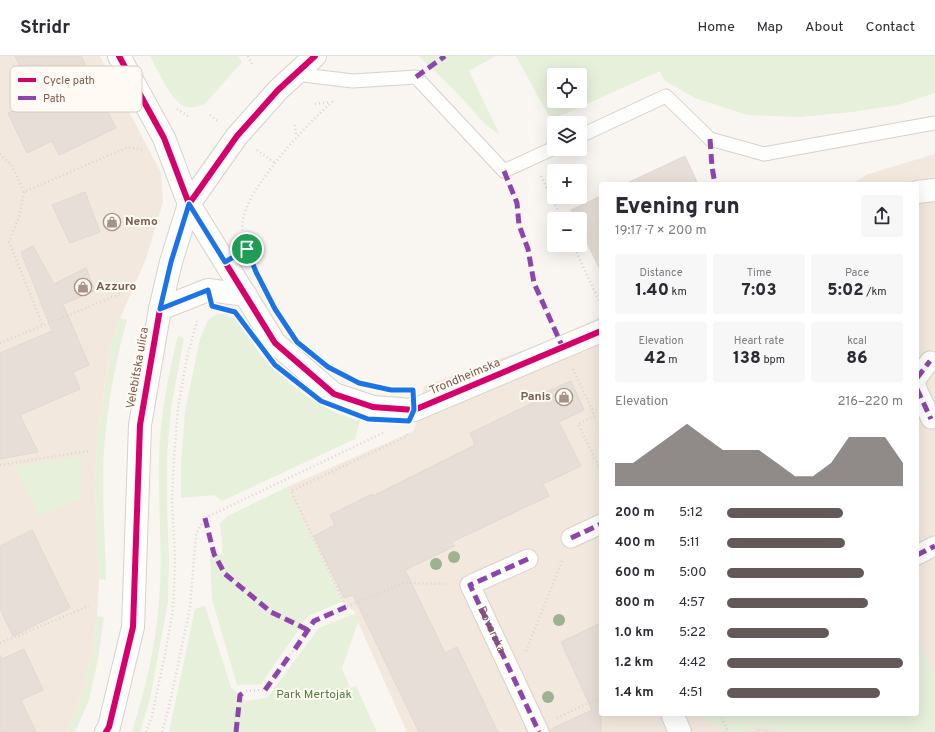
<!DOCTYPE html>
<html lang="en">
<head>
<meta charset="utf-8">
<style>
	body { margin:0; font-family:Overpass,sans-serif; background:#f7f7f7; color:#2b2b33; height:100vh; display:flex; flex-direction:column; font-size:15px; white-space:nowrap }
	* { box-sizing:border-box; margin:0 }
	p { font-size:13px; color:#7c7c81 }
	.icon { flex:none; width:22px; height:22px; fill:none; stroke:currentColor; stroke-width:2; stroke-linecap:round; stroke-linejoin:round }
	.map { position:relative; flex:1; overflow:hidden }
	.panel { position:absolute; left:599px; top:126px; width:320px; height:534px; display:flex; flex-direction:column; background:#fff; border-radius:4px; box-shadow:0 4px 16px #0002 }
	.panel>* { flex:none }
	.tools { position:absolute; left:547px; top:12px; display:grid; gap:8px }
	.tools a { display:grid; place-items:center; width:40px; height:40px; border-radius:4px; background:#fff; box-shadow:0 4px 16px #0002; font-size:20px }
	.pin { position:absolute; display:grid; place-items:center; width:34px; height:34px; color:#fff; margin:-17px; border:2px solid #fff; border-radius:50%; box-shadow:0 1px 4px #0007 }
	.round { display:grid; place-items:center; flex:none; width:42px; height:42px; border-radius:4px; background:#f7f7f7 }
	.summary { display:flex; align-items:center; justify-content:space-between; height:68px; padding:0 16px }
	h1 { font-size:22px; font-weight:800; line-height:30px }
	.stats { display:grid; grid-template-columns:repeat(3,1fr); gap:6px; height:68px; padding:4px 16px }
	.stats div { display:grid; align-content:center; border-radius:4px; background:#f7f7f7; text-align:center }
	.stats b { font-size:17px; font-weight:800 }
	.stats small { font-size:11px; font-weight:400 }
	.stats p { font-size:11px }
	.chart { height:112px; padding:8px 16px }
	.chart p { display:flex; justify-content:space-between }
	.chart svg { width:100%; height:72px; margin-top:4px; fill:#625958; opacity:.7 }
	ul { padding:0 16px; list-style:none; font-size:13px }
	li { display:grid; grid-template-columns:64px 48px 1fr; align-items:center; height:30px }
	li i { height:10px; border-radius:5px; background:#625958 }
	header { display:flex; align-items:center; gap:24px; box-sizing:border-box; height:56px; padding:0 20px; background:#fff; border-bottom:1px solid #e1e1e2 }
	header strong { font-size:19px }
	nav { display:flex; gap:22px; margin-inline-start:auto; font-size:14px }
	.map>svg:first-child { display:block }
	.residential { fill:#f2e8de }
	.green { fill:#e7f0db; fill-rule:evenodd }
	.building { fill:#e6ded7; stroke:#e2d8d2 }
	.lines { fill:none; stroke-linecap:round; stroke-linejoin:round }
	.service-casing { stroke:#d7d1cb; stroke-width:15 }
	.pedestrian-casing { stroke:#d7d1cb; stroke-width:21 }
	.minor-casing { stroke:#d7d1cb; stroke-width:24 }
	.tertiary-casing { stroke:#d7d1cb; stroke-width:24 }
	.path { stroke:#dcd5d0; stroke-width:2.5; stroke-dasharray:1 3; stroke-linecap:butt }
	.service { stroke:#fefefd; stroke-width:13 }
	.pedestrian { stroke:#fefefd; stroke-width:19 }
	.minor { stroke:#fefefd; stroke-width:22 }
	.tertiary { stroke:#fefefd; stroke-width:22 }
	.quiet { stroke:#8e44ad; stroke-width:5; stroke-dasharray:10 5; stroke-linecap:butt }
	.cycleway-casing { stroke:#fffaf3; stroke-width:8 }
	.cycleway { stroke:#d6006c; stroke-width:6 }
	.tree { fill:#9eb190 }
	.route-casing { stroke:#fff; stroke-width:8 }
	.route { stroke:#1a73e8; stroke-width:5 }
	.labels { text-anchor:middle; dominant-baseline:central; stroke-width:4; stroke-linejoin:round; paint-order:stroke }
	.poi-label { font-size:12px; font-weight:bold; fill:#7a5c4d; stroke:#fffaf3; text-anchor:start }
	.street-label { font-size:12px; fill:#7a5c4d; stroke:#fffaf3 }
	.park-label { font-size:12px; fill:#537a41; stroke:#fffaf3 }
	.key { fill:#fffaf3; stroke:#d7cbc1; stroke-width:1 }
	.key-label { font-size:11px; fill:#7a5c4d }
</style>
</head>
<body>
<header>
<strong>Stridr</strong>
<nav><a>Home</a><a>Map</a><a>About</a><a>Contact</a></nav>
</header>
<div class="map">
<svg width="935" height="676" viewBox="0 0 935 676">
	<rect width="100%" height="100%" fill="#f9f5f0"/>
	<path class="residential" d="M0 0H100L161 117 163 146 146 203 120 262 110 293 107 311 98 373 95 426 99 523 97 560 91 601 81 640 67 676H0Z
		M935 98V676H407L358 566 356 557 343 545 287 431 414 375 424 330 535 290 601 261V658H917V128H852L868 118Z"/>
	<path class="green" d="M150 0H238L242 6 205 48C199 50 193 52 187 51 171 47 158 14 150 0Z
		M419 0H496L469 15 500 79 486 69 456 36Z
		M516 0H935V37L898 49 852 56 799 61 747 59 695 42 664 24 660 15 551 64ZM554 19H580V45H554Z
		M217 258H224L235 263 268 308 290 328 314 345 336 357 360 365 355 383 222 445 214 439 181 442V409L185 355 200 283 208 264Z
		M120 262 127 264C117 300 110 335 106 372 100 422 105 474 106 524L99 523 95 426 98 373 110 293Z
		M178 279 184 282 171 352 167 399V450L169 503 168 546 150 643 140 676H132C145 634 156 589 159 545 163 498 158 450 159 402 160 361 168 320 178 279Z
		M82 400 81 442 39 461 15 411Z
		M287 431 343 545 308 560 261 628 237 629 212 543 210 500 223 498 220 467 228 460Z
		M205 550 231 631 246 645 267 642 319 572 356 557 358 566 342 612 350 632 356 630 377 676H169L195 553Z
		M97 560 104 561 98 603 89 644 75 676H67L81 640 91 601Z
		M917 580 935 621V676H784L760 670 747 676H725L695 658H917Z"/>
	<path class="building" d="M15 0H81L116 72 59 99 52 85 27 97 8 57 36 44Z
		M685 100 698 128H625Z
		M85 136 100 176 70 187 52 149Z
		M601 140V216L580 172V163H576L571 154Z
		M33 190 54 228 86 212 95 235 63 248 89 309 73 316 80 333 20 359 38 396 0 403V297L52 275 21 196Z
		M571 325 584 354 559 366 581 410 543 428 549 440 452 486 455 490 405 514 445 597 457 591 498 676H419L353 539 344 542 314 480 335 469 330 459 372 438 373 440 475 389 470 377 547 340 546 336Z
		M32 474 70 552 13 580 0 553V490Z
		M601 567V676H550L549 674 592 654 561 586Z
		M24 593 43 634 21 644 36 676H0V599L2 603Z"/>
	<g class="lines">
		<defs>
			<path id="service" d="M295 18 353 25 416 21 504 115 554 92
				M580 80 666 40 710 83 764 98 935 67"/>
			<path id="pedestrian" d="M917 322 930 305
				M917 333 931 363
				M571 482 601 468
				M917 499 935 490
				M528 503 470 529 539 676"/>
			<path id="minor" d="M119 0 164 82 189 148 275 287 334 338 373 351 414 354 601 275
				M917 136 935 134
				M160 253 208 234 246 239
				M673 658V660L680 676"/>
			<path id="tertiary" d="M106 676 109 671 133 571 140 369 160 253 171 206 189 148 237 80 278 34 315 0"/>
		</defs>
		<use href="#service" class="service-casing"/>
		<use href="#pedestrian" class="pedestrian-casing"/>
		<use href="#minor" class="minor-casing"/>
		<use href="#tertiary" class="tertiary-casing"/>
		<path class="path" d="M248 0 252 8
			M315 48 330 46
			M177 53 188 60
			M210 59 218 65
			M295 69 296 79
			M257 94 275 107
			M0 98 12 110 24 136 128 91 142 94
			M541 120 562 163
			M24 136 19 161 9 186 43 270
			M573 189 601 249
			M246 190C242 181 241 169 244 160 247 146 256 133 264 122 285 92 307 69 334 44
			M0 287 120 238
			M573 313 595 360 578 368 601 415
			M407 378V380L291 435 346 551 404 527 447 528
			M0 409 89 395
			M0 587 89 550
			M526 595 563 503
			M290 599 295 593
			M246 635 265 634
			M720 658 728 676
			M557 662 601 641
			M146 676 152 660 165 598 173 554 175 505 172 444 174 402 178 352 187 301 197 265
			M162 676 169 651 190 552 196 478 205 462 383 377
			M755 676 761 673 772 676"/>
		<use href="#service" class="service"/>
		<use href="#pedestrian" class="pedestrian"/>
		<use href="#minor" class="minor"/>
		<use href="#tertiary" class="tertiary"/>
		<g class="quiet">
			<path d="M416 21 445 0"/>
			<path d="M710 83 712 111 715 128"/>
			<path d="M504 115 517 147 519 169 528 193 534 227 563 292"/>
			<path d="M917 322 930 305"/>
			<path d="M917 333 931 363"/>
			<path d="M205 462 214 498 225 518 271 556 308 574"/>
			<path d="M571 482 601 468"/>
			<path d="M917 499 935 490"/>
			<path id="s1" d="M528 503 470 529 539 676"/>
			<path d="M295 593 314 565 346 551"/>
			<path d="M265 634 290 599"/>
			<path d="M236 676 240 639 246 635"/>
		</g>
		<defs>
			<path id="cycleway" d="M119 0 164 82 189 148 275 287 334 338 373 351 414 354 601 275
				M106 676 109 671 133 571 140 369 160 253 171 206 189 148 237 80 278 34 315 0"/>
		</defs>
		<use href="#cycleway" class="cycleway-casing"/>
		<use href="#cycleway" class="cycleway"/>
	</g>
	<g class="tree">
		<circle cx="454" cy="501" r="6"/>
		<circle cx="436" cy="508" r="6"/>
		<circle cx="559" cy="564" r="6"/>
		<circle cx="548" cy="641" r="6"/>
	</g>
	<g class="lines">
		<defs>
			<path id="route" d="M189 148 225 206 247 193 256 216 275 253 297 286 328 311 359 327 391 334H413L414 354 409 365 368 363 321 345 275 309 235 256 212 250 208 234 160 253 171 206Z"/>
		</defs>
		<use href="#route" class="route-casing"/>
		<use href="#route" class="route"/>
	</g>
	<defs>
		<symbol id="shop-ring" viewBox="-11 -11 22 22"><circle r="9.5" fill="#fffaf3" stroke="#a69286" stroke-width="1.5"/><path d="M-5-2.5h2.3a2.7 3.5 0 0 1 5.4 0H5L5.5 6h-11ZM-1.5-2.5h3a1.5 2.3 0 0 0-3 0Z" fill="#a69286"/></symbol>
	</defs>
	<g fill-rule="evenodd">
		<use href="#shop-ring" x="102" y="156" width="20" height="20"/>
		<use href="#shop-ring" x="73" y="221" width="20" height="20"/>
		<use href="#shop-ring" x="554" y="331" width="20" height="20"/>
	</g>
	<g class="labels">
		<g class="poi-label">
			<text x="125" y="166">Nemo</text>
			<text x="96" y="231">Azzuro</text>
			<text x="551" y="341" text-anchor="end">Panis</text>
		</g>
		<g class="street-label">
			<text transform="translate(138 312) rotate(-80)">Velebitska ulica</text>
			<text transform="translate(465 321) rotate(-23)">Trondheimska</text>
			<text stroke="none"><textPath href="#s1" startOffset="113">Doverska</textPath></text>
		</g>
		<g class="park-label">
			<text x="314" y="639">Park Mertojak</text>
		</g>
	</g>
	<rect x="10" y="10" width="132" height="46" rx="6" class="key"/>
	<rect x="18" y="22" width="18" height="4" fill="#d6006c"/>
	<rect x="18" y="40" width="18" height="4" fill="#8e44ad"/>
	<g class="key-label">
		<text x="43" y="28">Cycle path</text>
		<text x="43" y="46">Path</text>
	</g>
</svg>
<div class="tools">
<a><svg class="icon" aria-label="locate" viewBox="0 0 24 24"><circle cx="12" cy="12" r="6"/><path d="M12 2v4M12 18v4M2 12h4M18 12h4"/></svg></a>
<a><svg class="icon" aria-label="layers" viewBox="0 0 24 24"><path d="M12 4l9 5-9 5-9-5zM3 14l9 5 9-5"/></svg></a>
<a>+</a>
<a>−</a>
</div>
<div class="pin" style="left:247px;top:193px;background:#1e9e55"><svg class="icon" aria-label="arrive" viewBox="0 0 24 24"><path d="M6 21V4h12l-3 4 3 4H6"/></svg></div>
<section class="panel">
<div class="summary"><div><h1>Evening run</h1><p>19:17 · 7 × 200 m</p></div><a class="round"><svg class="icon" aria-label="share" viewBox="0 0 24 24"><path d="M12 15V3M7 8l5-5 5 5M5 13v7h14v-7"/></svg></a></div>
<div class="stats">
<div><p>Distance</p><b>1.40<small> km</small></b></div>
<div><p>Time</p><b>7:03</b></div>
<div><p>Pace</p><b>5:02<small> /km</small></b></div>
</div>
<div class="stats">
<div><p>Elevation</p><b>42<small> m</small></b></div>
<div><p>Heart rate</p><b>138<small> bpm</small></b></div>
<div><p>kcal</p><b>86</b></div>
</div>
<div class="chart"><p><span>Elevation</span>216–220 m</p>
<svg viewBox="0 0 160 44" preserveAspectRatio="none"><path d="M0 44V30L10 30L20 22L30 14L40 6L50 14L60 22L70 22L80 22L90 30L100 38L110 38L120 30L130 14L140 14L150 14L160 30V44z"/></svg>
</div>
<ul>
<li><b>200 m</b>5:12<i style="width:66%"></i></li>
<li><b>400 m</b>5:11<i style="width:67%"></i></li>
<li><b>600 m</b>5:00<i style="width:78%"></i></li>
<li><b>800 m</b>4:57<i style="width:80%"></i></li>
<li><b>1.0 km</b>5:22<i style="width:58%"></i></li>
<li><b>1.2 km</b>4:42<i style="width:100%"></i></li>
<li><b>1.4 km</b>4:51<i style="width:87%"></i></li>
</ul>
</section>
</div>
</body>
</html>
